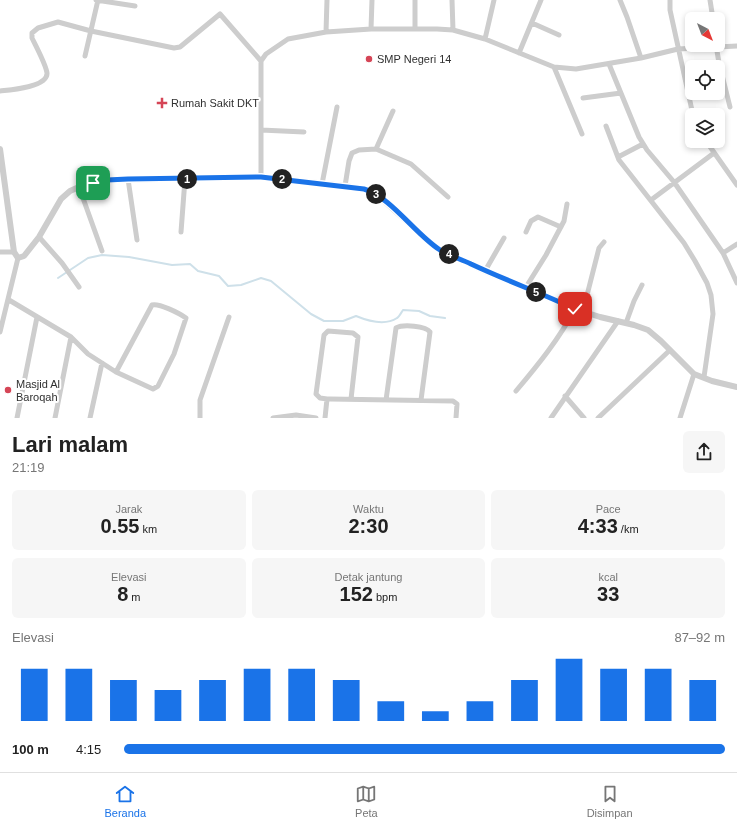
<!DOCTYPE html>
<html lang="id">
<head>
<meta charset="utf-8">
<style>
	body { margin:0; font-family:Helvetica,sans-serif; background:#f6f6f6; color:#222; height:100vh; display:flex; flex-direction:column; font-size:15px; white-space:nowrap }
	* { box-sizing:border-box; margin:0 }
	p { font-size:13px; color:#767676 }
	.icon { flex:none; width:22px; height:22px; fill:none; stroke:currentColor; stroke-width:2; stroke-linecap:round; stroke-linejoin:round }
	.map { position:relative; height:418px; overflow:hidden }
	.details { display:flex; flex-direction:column; background:#fff; flex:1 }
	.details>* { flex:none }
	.needle { width:26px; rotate:138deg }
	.tools { position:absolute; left:685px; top:12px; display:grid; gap:8px }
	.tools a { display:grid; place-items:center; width:40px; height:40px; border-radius:6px; background:#fff; box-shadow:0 2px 6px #0003; font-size:20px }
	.pin { position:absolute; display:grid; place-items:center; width:34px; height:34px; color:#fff; margin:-17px; border-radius:8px; box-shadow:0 2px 6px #0006 }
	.km { position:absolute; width:20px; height:20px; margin:-10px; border-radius:50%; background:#222; color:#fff; font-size:11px; line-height:20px; text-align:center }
	.round { display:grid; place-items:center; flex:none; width:42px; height:42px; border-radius:6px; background:#f6f6f6 }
	.summary { display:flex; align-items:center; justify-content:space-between; height:68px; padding:0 12px }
	h1 { font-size:22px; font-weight:800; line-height:30px }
	.figures { display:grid; grid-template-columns:repeat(3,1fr); gap:6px; height:68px; padding:4px 12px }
	.figures div { display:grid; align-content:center; border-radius:6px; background:#f6f6f6; text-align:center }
	.figures b { font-size:20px; font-weight:800 }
	.figures small { font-size:11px; font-weight:400 }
	.figures p { font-size:11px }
	.chart { height:112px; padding:8px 12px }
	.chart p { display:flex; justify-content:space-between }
	.chart svg { width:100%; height:72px; margin-top:4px; stroke:#1a73e8; stroke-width:6 }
	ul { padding:0 12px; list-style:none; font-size:13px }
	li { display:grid; grid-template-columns:64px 48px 1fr; align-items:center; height:30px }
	li i { height:10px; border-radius:5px; background:#1a73e8 }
	.tab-bar { display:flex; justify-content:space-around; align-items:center; height:56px; border-top:1px solid #e0e0e0; background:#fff; font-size:11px; color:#767676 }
	.tab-bar a { display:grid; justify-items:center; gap:2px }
	.tab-bar .current { color:#1a73e8 }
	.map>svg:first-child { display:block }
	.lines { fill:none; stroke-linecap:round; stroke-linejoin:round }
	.stream { stroke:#cee0e9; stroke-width:2 }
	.minor { stroke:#cdcdcd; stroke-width:5 }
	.tertiary { stroke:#cdcdcd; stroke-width:6 }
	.route-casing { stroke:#fff; stroke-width:8 }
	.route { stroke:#1a73e8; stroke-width:5 }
	.poi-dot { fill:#d54556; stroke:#fff; stroke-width:1.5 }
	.labels { text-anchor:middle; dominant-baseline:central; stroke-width:4; stroke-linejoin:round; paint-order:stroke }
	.poi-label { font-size:11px; fill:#303030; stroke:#fff; text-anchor:start }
</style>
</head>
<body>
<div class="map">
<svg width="737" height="418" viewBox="0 0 737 418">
	<rect width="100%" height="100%" fill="#fff"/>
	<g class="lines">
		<path class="stream" d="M58 278 88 258 102 255 129 257 172 265 190 264 198 271 219 276 228 286 241 285 261 278 271 281 311 314 324 321H343L356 316C368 321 385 326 397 318 399 317 401 313 403 310L419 311 430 316 445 318"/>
		<path class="minor" d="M96 0 135 6
			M415 0V28
			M452 0 453 30
			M620 0 627 17 641 58
			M670 0V10L693 115
			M710 0 713 19
			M532 23 559 35
			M371 29 372 0
			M326 32 327 0
			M485 39 494 0
			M716 45 719 63 730 107
			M519 53 541 0
			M85 56 98 0
			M609 64 639 137 647 150 674 182 723 253 737 283
			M554 67 582 134
			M0 91C10 90 48 87 47 73 46 65 36 46 32 38V33L38 28 58 22 91 31 174 48 180 47 220 14 261 61
			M583 98 621 93
			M606 126 619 160 684 243 695 261 707 283 711 295 713 314 704 377
			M261 130 304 132
			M706 141 737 185
			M376 149 393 111
			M618 157 643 144
			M261 177V61L266 54 288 39 326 32 371 29H437L453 30 485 39 554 67 576 69 641 58 678 49 737 46
			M128 179 137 240
			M322 184 337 107
			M345 186 349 161 352 153 359 150 376 149 411 164 448 197
			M79 187 102 251
			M651 200 714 153
			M181 232 185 179
			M526 232 531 221 538 217 561 227
			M39 237 62 263 79 287
			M0 252H14
			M723 253 737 244
			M485 271 504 238
			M526 287 546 255 564 221 567 204
			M9 300 71 337 88 354 116 372 153 389 158 386 174 354 186 318C179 313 159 303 152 305L116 372
			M583 311 599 248 604 242
			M626 323 634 301 642 285
			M0 332 18 258
			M516 391C538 365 559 339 575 309
			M565 396 584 418
			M327 399 320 398 316 394 324 335 328 331 353 333 358 337 351 399
			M386 400 396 328C403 324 426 326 430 332L421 400
			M17 418 37 317
			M55 418 71 337
			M90 418 102 363
			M200 418V400L229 317
			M273 418 296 415 316 418
			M325 418 327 399H330L453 401 457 404 456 418
			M551 418 618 321
			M598 418 670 350
			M680 418 694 374"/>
		<path class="tertiary" d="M0 149 14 252 18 258 24 256 39 237 61 199 70 191 79 187 107 180 261 177 345 186 364 189 373 192 381 198 424 237 440 250 485 271 575 309 600 317 634 325 648 330 661 341 694 374 712 381 737 387"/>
	</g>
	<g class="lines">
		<defs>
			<path id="route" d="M93 183 107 180 128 179 261 177 364 189C391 197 415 234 440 250 450 256 461 259 471 264 505 280 541 293 575 309"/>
		</defs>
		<use href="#route" class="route-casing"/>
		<use href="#route" class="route"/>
	</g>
	<g class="poi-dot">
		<circle cx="369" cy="59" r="4"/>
		<path d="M160 97h4v4h4v4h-4v4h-4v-4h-4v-4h4z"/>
		<circle cx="8" cy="390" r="4"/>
	</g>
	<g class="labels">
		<g class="poi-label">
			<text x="377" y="59">SMP Negeri 14</text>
			<text x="171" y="103">Rumah Sakit DKT</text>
			<text x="16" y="384">Masjid Al<tspan x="16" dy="13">Baroqah</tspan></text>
		</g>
	</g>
</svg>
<div class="tools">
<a><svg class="needle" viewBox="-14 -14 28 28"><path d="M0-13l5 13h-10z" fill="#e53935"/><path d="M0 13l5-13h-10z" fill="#767676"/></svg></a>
<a><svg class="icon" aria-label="locate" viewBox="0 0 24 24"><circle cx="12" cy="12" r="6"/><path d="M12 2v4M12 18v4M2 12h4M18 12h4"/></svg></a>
<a><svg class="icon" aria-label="layers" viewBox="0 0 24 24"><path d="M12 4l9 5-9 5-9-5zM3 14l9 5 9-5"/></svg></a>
</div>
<div class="pin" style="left:93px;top:183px;background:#1e9e55"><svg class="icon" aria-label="arrive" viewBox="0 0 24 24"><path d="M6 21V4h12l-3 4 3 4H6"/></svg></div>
<div class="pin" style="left:575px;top:309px;background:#d93025"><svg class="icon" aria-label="check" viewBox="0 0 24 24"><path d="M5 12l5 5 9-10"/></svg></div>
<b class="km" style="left:187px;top:179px">1</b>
<b class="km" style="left:282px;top:179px">2</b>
<b class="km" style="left:376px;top:194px">3</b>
<b class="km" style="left:449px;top:254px">4</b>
<b class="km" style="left:536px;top:292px">5</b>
</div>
<section class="details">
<div class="summary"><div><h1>Lari malam</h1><p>21:19</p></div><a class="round"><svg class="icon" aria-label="share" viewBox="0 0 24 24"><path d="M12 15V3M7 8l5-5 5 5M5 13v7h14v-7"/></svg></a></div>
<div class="figures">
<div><p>Jarak</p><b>0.55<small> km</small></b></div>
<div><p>Waktu</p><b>2:30</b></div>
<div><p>Pace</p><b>4:33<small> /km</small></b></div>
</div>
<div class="figures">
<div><p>Elevasi</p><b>8<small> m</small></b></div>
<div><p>Detak jantung</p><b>152<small> bpm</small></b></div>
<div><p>kcal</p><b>33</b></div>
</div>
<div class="chart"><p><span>Elevasi</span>87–92 m</p>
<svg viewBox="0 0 160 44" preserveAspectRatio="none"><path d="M5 44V12M15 44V12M25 44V19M35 44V25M45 44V19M55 44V12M65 44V12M75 44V19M85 44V32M95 44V38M105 44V32M115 44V19M125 44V6M135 44V12M145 44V12M155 44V19"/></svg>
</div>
<ul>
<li><b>100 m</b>4:15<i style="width:100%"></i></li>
</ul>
</section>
<nav class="tab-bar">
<a class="current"><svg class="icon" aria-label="home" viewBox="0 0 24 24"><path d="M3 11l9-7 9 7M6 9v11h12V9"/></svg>Beranda</a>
<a><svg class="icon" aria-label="map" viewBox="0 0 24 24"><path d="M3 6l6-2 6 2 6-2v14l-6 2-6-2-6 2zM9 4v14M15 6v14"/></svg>Peta</a>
<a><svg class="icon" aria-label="saved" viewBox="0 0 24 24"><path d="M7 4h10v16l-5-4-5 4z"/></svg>Disimpan</a>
</nav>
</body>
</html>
